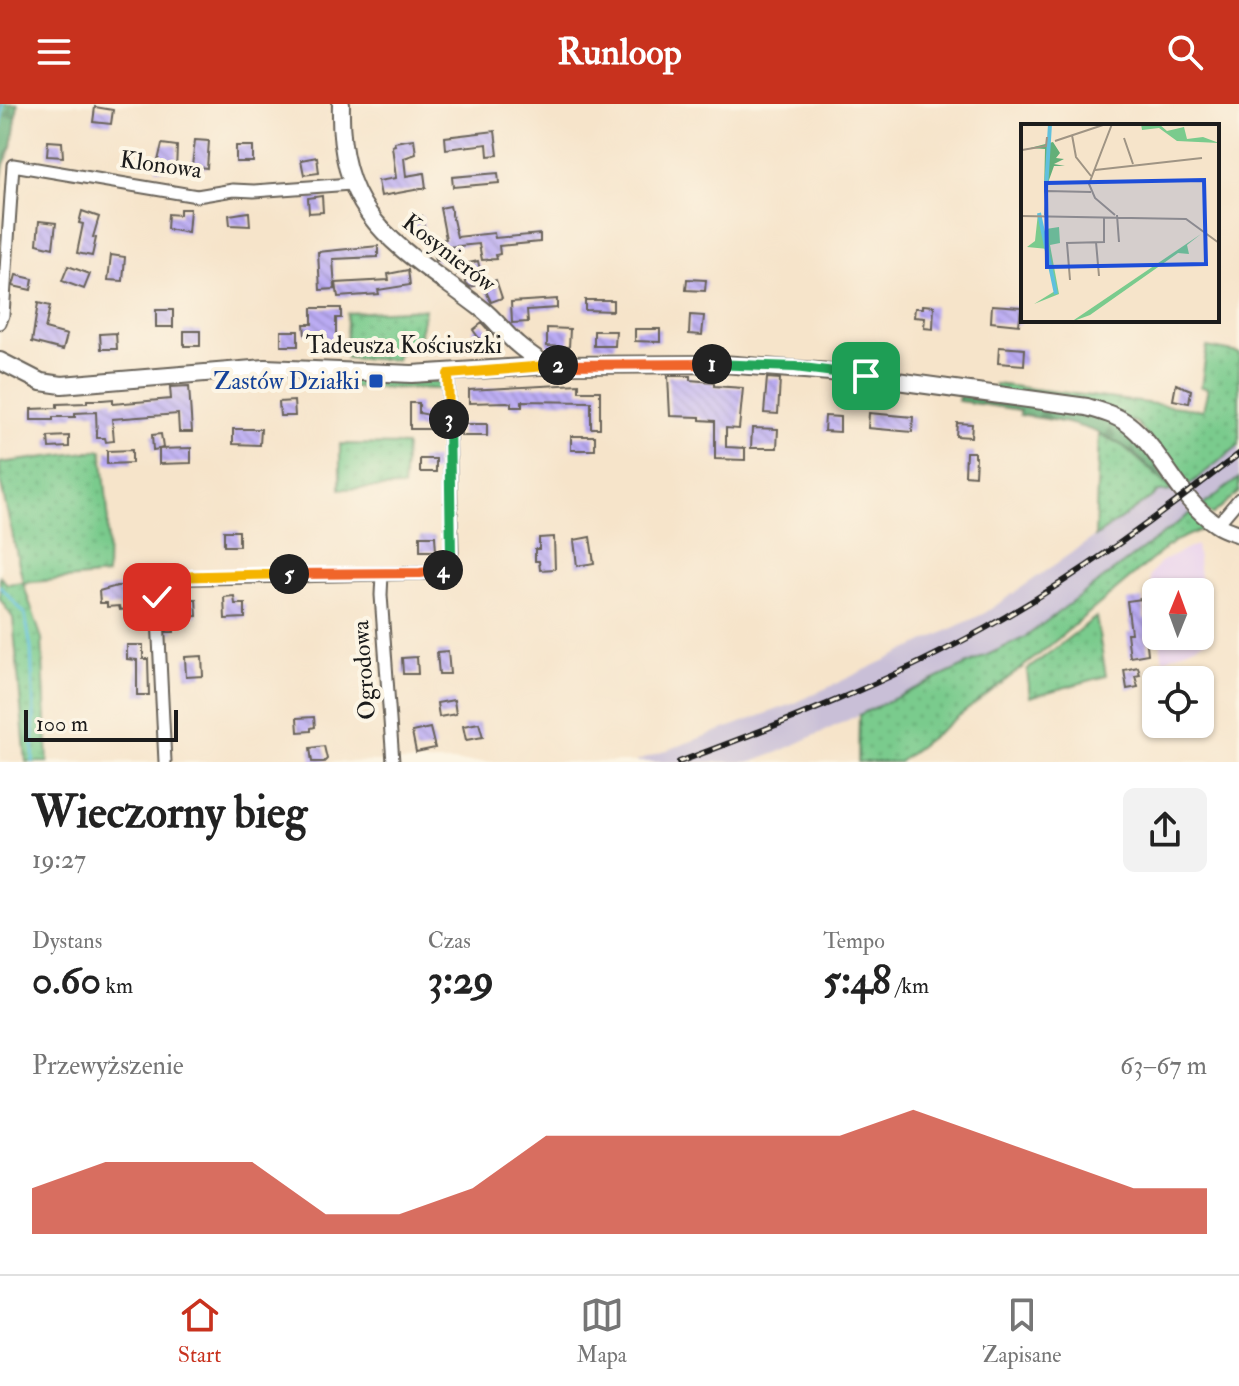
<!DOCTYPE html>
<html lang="pl">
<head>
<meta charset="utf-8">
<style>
	body { margin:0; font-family:"IM FELL Double Pica",serif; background:#f2f2f2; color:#222; height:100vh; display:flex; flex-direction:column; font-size:30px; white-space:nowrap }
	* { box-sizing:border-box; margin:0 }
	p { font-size:26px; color:#767676 }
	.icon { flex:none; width:44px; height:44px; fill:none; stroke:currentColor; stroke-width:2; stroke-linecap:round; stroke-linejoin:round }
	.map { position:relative; height:658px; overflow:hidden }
	.details { display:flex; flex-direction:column; background:#fff; flex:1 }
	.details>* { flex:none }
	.needle { width:52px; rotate:1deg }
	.fabs { position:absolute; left:1142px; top:474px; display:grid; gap:16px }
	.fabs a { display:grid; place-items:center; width:72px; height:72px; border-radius:12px; background:#fff; box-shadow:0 2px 6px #0004; font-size:40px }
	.scale { position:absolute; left:24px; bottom:20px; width:154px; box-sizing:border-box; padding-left:8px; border:4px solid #1c1c1c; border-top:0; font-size:22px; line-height:28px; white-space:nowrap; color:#1c1c1c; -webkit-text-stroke:6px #fcf5e5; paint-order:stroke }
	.pin { position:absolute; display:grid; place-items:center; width:68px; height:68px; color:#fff; margin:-34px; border-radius:16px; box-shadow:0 4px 12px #0006 }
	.km { position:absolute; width:40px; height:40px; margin:-20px; border-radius:50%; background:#222; color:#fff; font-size:22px; line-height:40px; text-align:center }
	.round { display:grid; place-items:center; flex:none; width:84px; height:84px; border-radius:12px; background:#f2f2f2 }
	.overview { display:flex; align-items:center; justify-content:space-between; height:136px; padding:0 32px }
	h1 { font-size:44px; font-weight:700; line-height:60px }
	.metrics { display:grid; grid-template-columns:repeat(3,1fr); gap:12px; height:136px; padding:8px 32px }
	.metrics div { display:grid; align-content:center }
	.metrics b { font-size:40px; font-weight:700 }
	.metrics small { font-size:22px; font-weight:400 }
	.metrics p { font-size:22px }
	.chart { height:224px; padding:16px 32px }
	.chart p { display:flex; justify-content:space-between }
	.chart svg { width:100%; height:144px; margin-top:8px; fill:#c8321e; opacity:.7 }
	header { display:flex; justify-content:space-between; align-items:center; height:104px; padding:0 32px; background:#c8321e; color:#fff; font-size:36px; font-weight:700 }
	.tab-bar { display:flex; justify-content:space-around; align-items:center; height:112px; border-top:2px solid #e0e0e0; background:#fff; font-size:22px; color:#767676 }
	.tab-bar a { display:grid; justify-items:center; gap:4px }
	.tab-bar .on { color:#c8321e }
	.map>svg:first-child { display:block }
	.built { fill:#e9d2ee }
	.railway { fill:#c9bfd7 }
	.grass { fill:url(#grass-dots); stroke:#4b7454; stroke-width:2 }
	.forest { fill:url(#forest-firs); stroke:#40664a; stroke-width:2 }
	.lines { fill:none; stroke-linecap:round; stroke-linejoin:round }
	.stream { stroke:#5fc0dd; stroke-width:3 }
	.building { fill:url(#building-back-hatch) }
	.street-casing { stroke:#686259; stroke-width:15 }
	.secondary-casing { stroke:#686259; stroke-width:20 }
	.street { stroke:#fff; stroke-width:11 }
	.secondary { stroke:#fff; stroke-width:16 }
	.rail-casing { stroke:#1c1c1c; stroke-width:6 }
	.rail { stroke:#fcf5e5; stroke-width:3; stroke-dasharray:9; stroke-linecap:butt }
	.split-1-casing { stroke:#fff; stroke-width:16 }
	.split-2-casing { stroke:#fff; stroke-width:16 }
	.split-3-casing { stroke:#fff; stroke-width:16 }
	.split-4-casing { stroke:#fff; stroke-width:16 }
	.split-5-casing { stroke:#fff; stroke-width:16 }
	.split-6-casing { stroke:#fff; stroke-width:16 }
	.split-1 { stroke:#22a559; stroke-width:10 }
	.split-2 { stroke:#f0652b; stroke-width:10 }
	.split-3 { stroke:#f5b400; stroke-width:10 }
	.split-4 { stroke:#22a559; stroke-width:10 }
	.split-5 { stroke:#f0652b; stroke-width:10 }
	.split-6 { stroke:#f5b400; stroke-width:10 }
	.transit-dot { fill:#1a4fb4; stroke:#fcf5e5; stroke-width:3 }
	.labels { text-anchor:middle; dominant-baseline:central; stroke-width:8; stroke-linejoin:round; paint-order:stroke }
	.street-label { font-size:24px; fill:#1c1c1c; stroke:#fcf5e5 }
	.transit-label { font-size:24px; fill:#164399; stroke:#fcf5e5; text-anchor:end }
	.inset-river { fill:none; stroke:#5fc0dd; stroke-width:4 }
	.inset-road { fill:none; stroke:#9f9484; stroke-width:2 }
	.view { fill:#1d4ed8; fill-opacity:0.15; stroke:#1d4ed8; stroke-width:4 }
	.inset-edge { fill:none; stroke:#1c1c1c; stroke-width:4 }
</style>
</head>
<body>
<header><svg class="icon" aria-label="menu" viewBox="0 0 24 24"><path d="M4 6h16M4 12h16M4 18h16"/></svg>Runloop<svg class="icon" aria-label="search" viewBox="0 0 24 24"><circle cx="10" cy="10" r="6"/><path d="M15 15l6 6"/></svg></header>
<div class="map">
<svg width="1239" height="658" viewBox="0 0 1239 658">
	<defs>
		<pattern id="grass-dots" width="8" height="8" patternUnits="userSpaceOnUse" patternTransform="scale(2)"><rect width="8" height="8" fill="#7acb8d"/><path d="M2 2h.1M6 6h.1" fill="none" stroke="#69ae79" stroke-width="1.8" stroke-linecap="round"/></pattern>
		<pattern id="forest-firs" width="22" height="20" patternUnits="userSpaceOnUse" patternTransform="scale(2)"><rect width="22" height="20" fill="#63af78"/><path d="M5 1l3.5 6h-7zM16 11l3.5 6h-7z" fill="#518e62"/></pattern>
		<pattern id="building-back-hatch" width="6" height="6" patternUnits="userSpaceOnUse" patternTransform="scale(2)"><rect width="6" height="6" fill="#baaaf3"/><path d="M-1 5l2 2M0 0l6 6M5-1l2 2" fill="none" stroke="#9f92d0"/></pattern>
	</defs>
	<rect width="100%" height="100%" fill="#fcf5e5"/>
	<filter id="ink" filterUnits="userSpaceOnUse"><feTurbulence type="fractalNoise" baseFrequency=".0125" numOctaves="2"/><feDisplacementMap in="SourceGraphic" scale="16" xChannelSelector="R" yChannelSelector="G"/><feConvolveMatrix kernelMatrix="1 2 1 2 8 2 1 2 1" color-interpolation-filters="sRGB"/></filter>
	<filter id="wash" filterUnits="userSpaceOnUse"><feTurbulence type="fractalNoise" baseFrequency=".006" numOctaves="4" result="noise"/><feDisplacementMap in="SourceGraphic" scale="32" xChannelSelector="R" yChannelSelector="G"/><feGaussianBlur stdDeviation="1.8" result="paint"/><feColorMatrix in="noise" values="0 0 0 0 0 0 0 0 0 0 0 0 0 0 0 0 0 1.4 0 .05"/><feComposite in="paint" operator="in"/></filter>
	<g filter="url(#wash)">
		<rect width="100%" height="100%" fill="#f6e4ca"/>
		<path class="built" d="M1196 441 1208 536 1163 556 1159 532H1200V488H1156V511L1150 472 1160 458Z"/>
		<path class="railway" d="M1239 341V374L1202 402 1188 382Z
			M1174 387 1191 409 1024 534 779 648 752 658H635L795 599 985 509 1159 388Z"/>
		<path class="grass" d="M425 205 419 235 397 251V256L346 254 347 209Z
			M1207 243 1239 249V341L1188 382 1137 319 994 286 995 280 1203 306 1208 284 1201 283Z
			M304 273 441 278 443 285 340 283 304 277Z
			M1099 330 1123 342 1174 387 1159 388 1095 433Z
			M340 340 406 341 403 383 340 385Z
			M102 346 108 409 107 471 23 479 42 535 48 658H26L13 514 0 495V472L7 480 23 478 0 376V359Z
			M1239 374V388L1212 411 1202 402Z
			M1191 409 1204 418 1203 425 1173 438 1041 549 899 658H858L859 611 1024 534Z
			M1096 513 1106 572 1030 593 1027 566Z"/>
		<path class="forest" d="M0 0H18L12 43 4 60 0 83Z
			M959 292C998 297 1103 304 1129 327 1146 343 1160 368 1174 387 1158 372 1141 353 1122 341 1090 321 1056 316 1020 311V306L958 297Z"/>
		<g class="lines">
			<path class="stream" d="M0 35 3 0
				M0 482 25 510 31 544 34 610 33 658"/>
		</g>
		<g id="blocks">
			<path class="building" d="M95 3 113 6 111 20 93 18Z
				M495 27 498 51 488 52 487 40 446 45 445 33Z
				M414 35 416 50 404 54 406 72 424 69 426 84 381 92 378 77 396 74 392 42 395 41 394 38Z
				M195 36 209 37 207 64 192 62Z
				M48 37 62 38 63 53 47 52Z
				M162 40 177 42 176 67 156 65Z
				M236 42H253V58H236Z
				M317 53 319 69 304 71 301 56Z
				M498 69 499 79 453 83 452 73Z
				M322 92 323 108 309 109 308 94Z
				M450 102 457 133 494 129 495 134 540 130V138L499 142 500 150 496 151 497 155 482 156 479 140 448 143 450 154 435 157 431 138 446 135 440 104Z
				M180 105H190L188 129 167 125 168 110 180 111Z
				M82 107 99 113 93 133 96 134 92 152 77 149 83 120 79 119Z
				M249 108 250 122 230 121 229 111Z
				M422 112 425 130 413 133 409 115Z
				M39 117 56 119 53 144 37 140Z
				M378 142V153L333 155 335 185 320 186 318 148Z
				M111 151 125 153 123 177 108 176Z
				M478 157 483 180 470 183 466 179 464 169 457 170 456 162Z
				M68 162 90 170 84 185 62 177Z
				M408 166 410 181 378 186 379 190 338 193 336 179 389 176 388 170Z
				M16 171 33 175 31 186 13 182Z
				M687 175 706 176 705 187 686 186Z
				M496 176 502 194 491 198 483 181Z
				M557 195V204L527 206 528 218 512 219 511 198Z
				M585 196H613V207L585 206Z
				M38 199 50 202 45 225 67 231 63 246 32 238Z
				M923 201 934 202 933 225 924 224 925 214 914 213 915 204H923Z
				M992 201 1021 203 1019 221 991 218Z
				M312 204H341V214H336V244H314V231H305L304 220H312Z
				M156 206H173V223H156Z
				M690 211 704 212 702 231 689 230Z
				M482 219 497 236 486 244 473 226Z
				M547 224 570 225 569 243 547 242Z
				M635 225H660V238L635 237Z
				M184 227H200V242H184Z
				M281 227H298V242H281Z
				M594 227H616L615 242H594Z
				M116 229 117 245H101L100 230Z
				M999 243 1025 245 1024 261 998 259Z
				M668 272H690V276L714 278V282L743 284 739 325 726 324V343L745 344V356L715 355V317L700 316V313L670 312Z
				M767 274 780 275 778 310 764 309Z
				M579 280V287H600V324H591V298L522 297V303H511V299L507 298 469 299V286Z
				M1176 280 1191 286 1189 299 1173 296Z
				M189 282 192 328H179L178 310 112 315 114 337 106 338 105 334H97L96 308 75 309V313H53V316H31V305L57 304V300L87 299V296H102L113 295V300L171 295 170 283Z
				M294 297 295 312H280L279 298Z
				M410 299H419V309L435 312 436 325H410Z
				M869 309 913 313 912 328 868 324Z
				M825 312 840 313V328L824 327Z
				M957 319 972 320 971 333 956 332Z
				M461 320H487V332H461Z
				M752 324 778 325 777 344H751Z
				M233 325H261L260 341 233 340Z
				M161 330 163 344 159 345 191 344V359L159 360V345L153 346 152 331Z
				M69 332V343L49 344 48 333Z
				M571 332H595V346H571Z
				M132 346V359L107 360V347Z
				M966 348H974V353H976L975 372 965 371Z
				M420 355H436V368H420Z
				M224 427H239V442H224Z
				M420 432H435L436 447H420Z
				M554 433 555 465 540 466 539 457H535V445H539V434Z
				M590 433 594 459 577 462 574 436Z
				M117 482H126L129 505 120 506 119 502 107 503V499H100L99 487Z
				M234 492 235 500H245V514L225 515 224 493Z
				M187 495H196L197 512 174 513V528H167L166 502H180V498H187Z
				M1142 495 1144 515H1148L1150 531H1146L1148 550 1130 553 1127 529H1131L1127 497Z
				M127 541H143V555H148L149 591H137V556L127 555Z
				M448 547 450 570H439L437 548Z
				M202 552 203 572 186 573 185 553Z
				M417 553 418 570H403L402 554Z
				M1138 563 1140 571 1135 572 1138 583 1127 585 1124 566Z
				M454 596 456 610 439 613 437 599Z
				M314 613 315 623 311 624V627L298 628 297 614Z
				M479 619 483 633 466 636 463 622Z
				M430 624 435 644 416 648 412 628Z
				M324 642 327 655 324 658H312L310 644Z"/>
		</g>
	</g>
	<g filter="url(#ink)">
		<use href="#blocks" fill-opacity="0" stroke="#686259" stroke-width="2"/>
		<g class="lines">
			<defs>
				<path id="street" d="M0 219 3 211 13 61 197 92 233 86 254 87 351 80
					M1217 421 1239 395
					M382 470 381 491 393 658
					M165 658 157 493 159 475 431 469 448 463 452 448 448 270"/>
				<path id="secondary" d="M341 0C338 118 400 142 482 205 495 215 504 229 517 240 526 248 537 255 547 262
					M0 257 41 278 62 281 265 264 412 270 556 261 722 260 831 268 1087 303C1104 308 1120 312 1133 324 1164 351 1180 397 1216 420 1223 425 1231 427 1239 430"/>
			</defs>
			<use href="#street" class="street-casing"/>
			<use href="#secondary" class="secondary-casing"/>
			<use href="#street" class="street"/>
			<use href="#secondary" class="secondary"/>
			<defs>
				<path id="rail" d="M679 658C783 619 887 579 984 525 1075 475 1157 413 1239 350"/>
			</defs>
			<use href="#rail" class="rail-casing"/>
			<use href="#rail" class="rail"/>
		</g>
	</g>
	<g class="lines" filter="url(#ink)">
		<defs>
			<path id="split-1" d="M712 260 795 263 866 272"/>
			<path id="split-2" d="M558 261 712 260"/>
			<path id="split-3" d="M449 315 448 270 558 261"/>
			<path id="split-4" d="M443 466 449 460 451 453 449 315"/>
			<path id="split-5" d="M289 470 420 469 443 466"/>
			<path id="split-6" d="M157 493 159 475 168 473 289 470"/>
		</defs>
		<use href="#split-1" class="split-1-casing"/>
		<use href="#split-2" class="split-2-casing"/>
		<use href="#split-3" class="split-3-casing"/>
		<use href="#split-4" class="split-4-casing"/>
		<use href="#split-5" class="split-5-casing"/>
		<use href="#split-6" class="split-6-casing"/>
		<use href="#split-1" class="split-1"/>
		<use href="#split-2" class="split-2"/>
		<use href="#split-3" class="split-3"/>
		<use href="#split-4" class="split-4"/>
		<use href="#split-5" class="split-5"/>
		<use href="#split-6" class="split-6"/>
	</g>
	<rect class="transit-dot" x="368" y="269" width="16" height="16" rx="4"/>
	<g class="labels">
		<g class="street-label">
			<text transform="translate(161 61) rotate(8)">Klonowa</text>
			<text transform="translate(449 149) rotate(38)">Kosynierów</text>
			<text x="404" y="241">Tadeusza Kościuszki</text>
			<text transform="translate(364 566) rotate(-94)">Ogrodowa</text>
		</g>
		<g class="transit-label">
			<text x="360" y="277">Zastów Działki</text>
		</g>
	</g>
	<g transform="translate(1021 20)">
		<rect width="198" height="198" fill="#f6e4ca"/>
		<path d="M120 0H138L146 7 163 3 166 15 182 13 198 19 156 17 138 4 121 6ZM17 89 27 120 25 105 38 103 39 119 29 121 38 170 13 180 34 167 27 125 6 123 14 117ZM180 110 166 121 168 130 157 129 69 191 50 198Z" fill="#7acb8d"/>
		<path d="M32 18 39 29 35 34 43 35 33 40 44 42H33L23 70 24 25 9 24Z" fill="#63af78"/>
		<path class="inset-river" d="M25 65 29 0M18 89 35 170"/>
		<path class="inset-road" d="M91 0 68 60 74 74 94 91M51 11 55 33 70 52M103 14 112 40M34 17 85 0M0 24V53M1 26 25 22 26 13M74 46 181 34M24 91 26 67 70 68M96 91 98 118M0 92 165 95 198 119M75 118 78 152M49 156 46 119 83 118V93"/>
		<path class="view" d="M183 56 185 140 26 143 25 59Z"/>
		<rect width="198" height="198" class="inset-edge"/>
	</g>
</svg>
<div class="fabs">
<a><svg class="needle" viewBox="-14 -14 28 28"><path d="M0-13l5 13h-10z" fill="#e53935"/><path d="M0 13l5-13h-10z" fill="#767676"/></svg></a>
<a><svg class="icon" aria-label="locate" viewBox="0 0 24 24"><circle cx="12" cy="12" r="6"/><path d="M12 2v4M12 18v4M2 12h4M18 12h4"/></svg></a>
</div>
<div class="scale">100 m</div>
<div class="pin" style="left:866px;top:272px;background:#1e9e55"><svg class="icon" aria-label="arrive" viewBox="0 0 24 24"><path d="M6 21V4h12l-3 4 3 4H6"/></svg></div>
<div class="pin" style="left:157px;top:493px;background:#d93025"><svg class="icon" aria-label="check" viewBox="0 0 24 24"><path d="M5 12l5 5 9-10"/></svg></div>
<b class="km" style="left:712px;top:260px">1</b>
<b class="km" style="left:558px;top:261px">2</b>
<b class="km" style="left:449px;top:315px">3</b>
<b class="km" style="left:443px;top:466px">4</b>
<b class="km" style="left:289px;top:470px">5</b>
</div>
<section class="details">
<div class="overview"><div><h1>Wieczorny bieg</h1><p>19:27</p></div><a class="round"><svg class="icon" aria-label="share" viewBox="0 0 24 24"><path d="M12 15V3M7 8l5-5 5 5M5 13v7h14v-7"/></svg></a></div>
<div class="metrics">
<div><p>Dystans</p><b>0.60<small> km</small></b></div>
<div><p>Czas</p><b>3:29</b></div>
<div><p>Tempo</p><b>5:48<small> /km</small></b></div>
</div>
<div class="chart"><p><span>Przewyższenie</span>63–67 m</p>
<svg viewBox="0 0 160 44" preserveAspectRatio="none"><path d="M0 44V30L10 22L20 22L30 22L40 38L50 38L60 30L70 14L80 14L90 14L100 14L110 14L120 6L130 14L140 22L150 30L160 30V44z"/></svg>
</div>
</section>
<nav class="tab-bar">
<a class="on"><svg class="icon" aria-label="home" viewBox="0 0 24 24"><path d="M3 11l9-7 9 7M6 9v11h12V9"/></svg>Start</a>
<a><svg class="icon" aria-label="map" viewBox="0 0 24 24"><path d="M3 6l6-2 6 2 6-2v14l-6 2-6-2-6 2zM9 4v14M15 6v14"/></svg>Mapa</a>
<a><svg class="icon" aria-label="saved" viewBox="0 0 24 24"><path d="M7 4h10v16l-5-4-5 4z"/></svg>Zapisane</a>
</nav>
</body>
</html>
